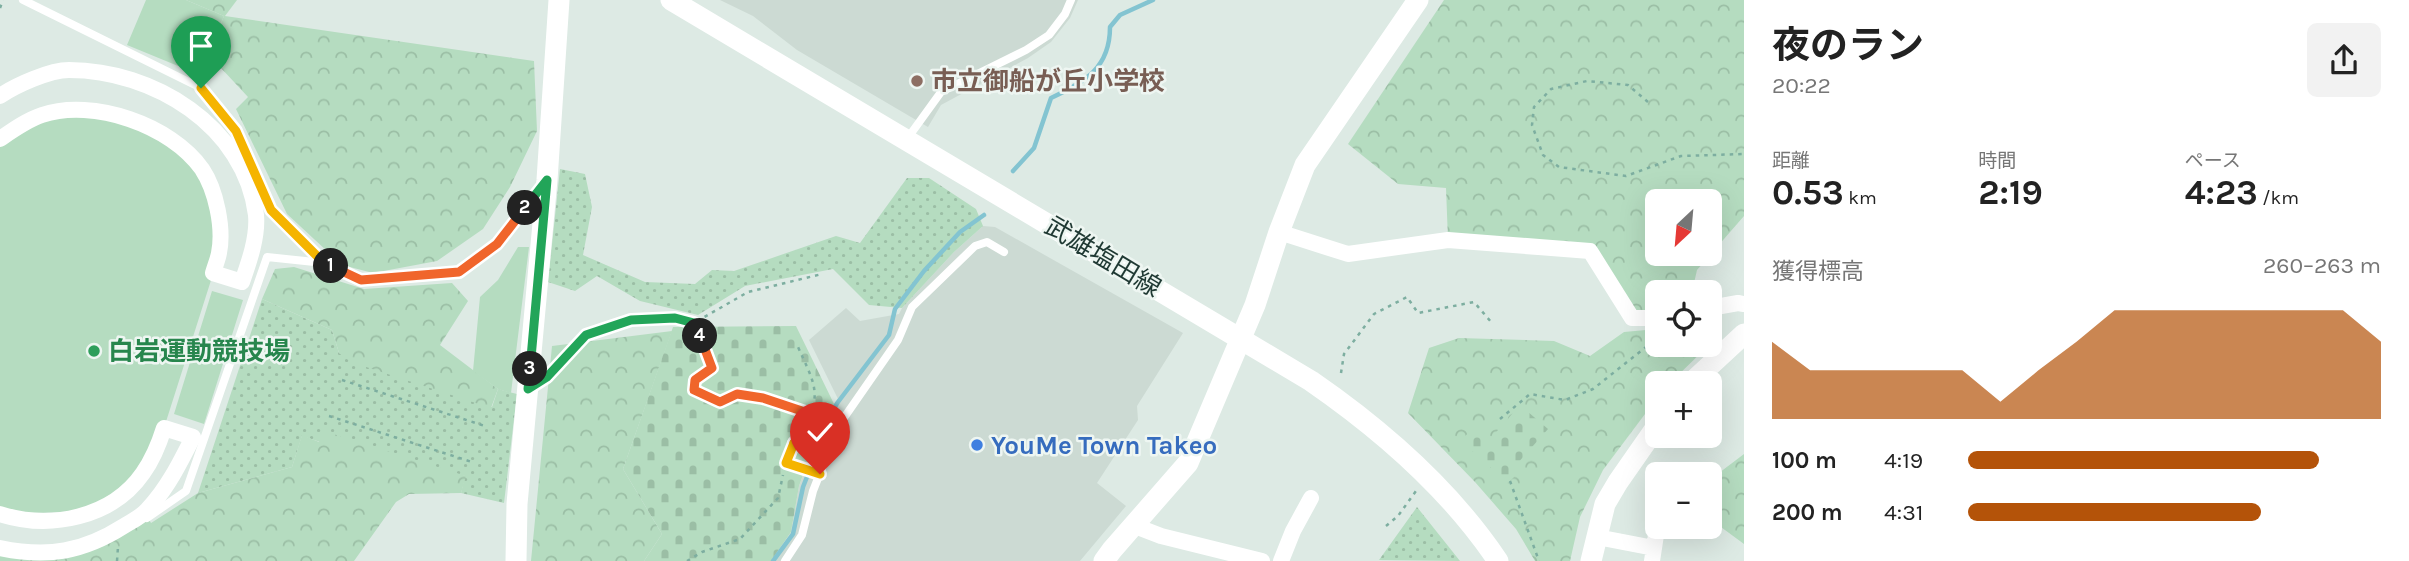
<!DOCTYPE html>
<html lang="ja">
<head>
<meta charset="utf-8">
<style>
	body { margin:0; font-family:Karla,"Noto Sans JP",sans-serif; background:#f2f2f2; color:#222; height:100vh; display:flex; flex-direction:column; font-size:26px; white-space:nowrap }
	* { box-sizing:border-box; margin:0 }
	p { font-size:23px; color:#767676 }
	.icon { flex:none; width:38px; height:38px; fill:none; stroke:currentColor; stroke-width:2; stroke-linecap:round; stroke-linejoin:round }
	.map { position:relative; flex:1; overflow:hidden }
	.panel { display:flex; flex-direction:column; background:#fff; width:665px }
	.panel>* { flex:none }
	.needle { width:46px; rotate:206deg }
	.controls { position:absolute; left:1645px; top:189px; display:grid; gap:14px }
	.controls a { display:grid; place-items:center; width:77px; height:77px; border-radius:10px; background:#fff; box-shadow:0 7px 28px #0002; font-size:35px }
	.pin { position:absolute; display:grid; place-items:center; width:60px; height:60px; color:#fff; margin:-72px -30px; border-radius:50% 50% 50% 0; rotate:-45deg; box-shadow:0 0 7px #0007 }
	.pin .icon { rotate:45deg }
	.km { position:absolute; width:35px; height:35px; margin:-18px; border-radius:50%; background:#222; color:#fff; font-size:19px; line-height:35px; text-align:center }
	.round { display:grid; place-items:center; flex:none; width:74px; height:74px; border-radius:10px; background:#f2f2f2 }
	.overview { display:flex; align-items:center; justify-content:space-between; height:119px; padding:0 28px }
	h1 { font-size:38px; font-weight:700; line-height:52px }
	.figures { display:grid; grid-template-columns:repeat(3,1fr); gap:10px; height:119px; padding:7px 28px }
	.figures div { display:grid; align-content:center }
	.figures b { font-size:35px; font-weight:700 }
	.figures small { font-size:19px; font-weight:400 }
	.figures p { font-size:19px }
	.chart { height:196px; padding:14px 28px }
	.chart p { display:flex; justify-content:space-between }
	.chart svg { width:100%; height:126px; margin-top:7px; fill:#b45309; opacity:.7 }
	ul { padding:0 28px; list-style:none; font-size:23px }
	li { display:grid; grid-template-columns:112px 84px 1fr; align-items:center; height:52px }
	li i { height:18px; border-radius:9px; background:#b45309 }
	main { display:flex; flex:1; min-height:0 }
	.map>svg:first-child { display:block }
	.built { fill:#ccdad3 }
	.grass { fill:url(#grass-dots) }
	.forest { fill:url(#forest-crowns); fill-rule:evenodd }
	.cemetery { fill:url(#cemetery-stones) }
	.pitch { fill:#b5dcc0 }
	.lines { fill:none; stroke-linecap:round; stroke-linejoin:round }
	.stream { stroke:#83c4d1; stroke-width:4.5 }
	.path { stroke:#7daea0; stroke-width:2.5; stroke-dasharray:3.5 5; stroke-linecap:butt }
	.lane { stroke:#fff; stroke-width:8 }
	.street { stroke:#fff; stroke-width:16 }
	.secondary { stroke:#fff; stroke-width:21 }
	.split-1-casing { stroke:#fff; stroke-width:14 }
	.split-2-casing { stroke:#fff; stroke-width:14 }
	.split-3-casing { stroke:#fff; stroke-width:14 }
	.split-4-casing { stroke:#fff; stroke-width:14 }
	.split-5-casing { stroke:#fff; stroke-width:14 }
	.split-6-casing { stroke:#fff; stroke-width:14 }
	.split-1 { stroke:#f5b400; stroke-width:9 }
	.split-2 { stroke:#f0652b; stroke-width:9 }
	.split-3 { stroke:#22a559; stroke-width:9 }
	.split-4 { stroke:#22a559; stroke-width:9 }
	.split-5 { stroke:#f0652b; stroke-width:9 }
	.split-6 { stroke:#f5b400; stroke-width:9 }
	.education-dot { fill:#8d6e63; stroke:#eef6f2; stroke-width:2.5 }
	.leisure-dot { fill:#2e9e5b; stroke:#eef6f2; stroke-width:2.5 }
	.shop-dot { fill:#3f7fe0; stroke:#eef6f2; stroke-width:2.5 }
	.labels { text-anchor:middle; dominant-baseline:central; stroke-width:5; stroke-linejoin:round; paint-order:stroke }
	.education-label { font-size:26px; font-weight:bold; fill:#785e54; stroke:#eef6f2; text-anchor:start }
	.street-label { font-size:26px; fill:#1f3933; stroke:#eef6f2 }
	.leisure-label { font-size:26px; font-weight:bold; fill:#27864d; stroke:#eef6f2; text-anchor:start }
	.shop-label { font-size:26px; font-weight:bold; fill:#366cbe; stroke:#eef6f2; text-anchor:start }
</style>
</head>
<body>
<main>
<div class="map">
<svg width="1744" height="561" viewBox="0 0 1744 561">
	<defs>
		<pattern id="grass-dots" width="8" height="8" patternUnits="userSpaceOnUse" patternTransform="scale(1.75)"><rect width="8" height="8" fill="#b5dcc0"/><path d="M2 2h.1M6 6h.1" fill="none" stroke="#9bbea5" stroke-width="1.8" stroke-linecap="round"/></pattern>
		<pattern id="forest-crowns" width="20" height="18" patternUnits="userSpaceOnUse" patternTransform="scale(1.75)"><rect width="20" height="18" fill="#b5dcc0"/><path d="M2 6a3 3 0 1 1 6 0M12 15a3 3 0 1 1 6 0" fill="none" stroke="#9bbea5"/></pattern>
		<pattern id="cemetery-stones" width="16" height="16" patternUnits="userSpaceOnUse" patternTransform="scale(1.75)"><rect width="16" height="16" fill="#b5dcc0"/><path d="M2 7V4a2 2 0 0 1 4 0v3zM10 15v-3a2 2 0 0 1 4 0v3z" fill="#9bbea5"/></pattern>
	</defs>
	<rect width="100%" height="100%" fill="#ddeae4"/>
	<path class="built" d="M720 0H1078L1070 18 1051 42 1028 58 941 105 928 127 797 50 753 16Z
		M983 226 995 227 1183 333 1137 406 1138 420 1097 483 1126 506 1080 561H771L791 532 799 486 808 462 805 446 838 399 809 340 846 308 860 321 899 314 902 308 954 252Z"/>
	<path class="grass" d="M560 169 585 174 592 207 583 255 645 282 695 284 712 270 734 271 836 236 860 243 907 178H929L976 209 983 226 954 252 902 308 869 305 833 269 745 286 698 315 640 301 597 276 575 291 548 282Z
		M262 299 332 330 339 353 492 407 498 389 517 394 504 503 461 493 465 476 320 442 302 436 292 467 198 493Z
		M1417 507 1460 561 1379 560Z"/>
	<path class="forest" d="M186 0H237L225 16 534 61 537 131 510 187 483 229 437 261 373 273 342 265 287 214 236 109 248 97 221 68 206 60 224 16Z
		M1444 0H1744V216L1697 270 1692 292H1657V313L1632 318 1590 251 1448 240 1446 188 1398 184 1348 144ZM1657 201H1710V254H1657Z
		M294 267 364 289 452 283 468 301 440 345 498 389 491 408 351 362 339 353 332 330 262 299 275 269Z
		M1657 329V345H1709L1670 383H1657V398L1603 470 1580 517 1570 561H1535L1516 529 1475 482 1408 413 1429 348 1459 338 1554 341 1590 356 1624 332Z
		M672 331 623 469 662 534 644 561H531L552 346Z
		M324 431 466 476 461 493 409 494 396 502 354 561H0V548L61 552 145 512 151 523 198 493 292 467 302 435 319 442Z
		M1744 454V544L1710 519 1711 479Z"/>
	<path class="cemetery" d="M796 326 834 404 805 446 808 461 799 486 791 532 771 561H644L662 534 623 469 673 327Z
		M1520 405 1548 429 1515 466 1520 471 1508 483 1461 441 1475 425 1491 438Z"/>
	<path class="pitch" d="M146 0H186L224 16 200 75 127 45Z
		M65 110 139 123 202 169 220 252 164 428 142 475 93 511 0 514V139Z
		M518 247H529L511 393 498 389 473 371 480 297 498 280Z
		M212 291 243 300 204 424 174 414Z"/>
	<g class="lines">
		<path class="stream" d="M1013 171 1034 148 1051 98C1085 82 1110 68 1110 27L1120 15 1153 0
			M773 561 793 534 803 487 812 464 810 445 838 402 889 335 895 309 924 271 960 232 984 215"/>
		<path class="path" d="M0 8 3 0
			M1648 102 1628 85 1587 81 1551 89 1534 107 1532 125 1543 155 1559 167 1626 176 1681 156 1744 154
			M694 323 712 368 695 380 694 390 720 402 737 394 763 398 810 413
			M1341 373 1344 354 1374 314 1407 297 1418 313 1474 302 1492 323
			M548 375 586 335 631 320 675 318 694 323 748 292 822 274
			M342 380 485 426
			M329 416 472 462
			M1500 419 1530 394 1565 400 1593 389 1651 343 1657 341
			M790 452C794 441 801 438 805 429 823 392 813 381 798 347
			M1510 481 1539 561
			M1386 526 1398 516 1416 491
			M117 561 118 547
			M687 561 702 552 740 539 778 498 783 475"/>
		<path class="lane" d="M23 0 201 88 236 131 271 210 324 263
			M907 139 941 92 1026 50 1049 35 1065 14 1071 0
			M786 463 820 474
			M147 518 186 491 267 257 324 263 361 280 459 272 497 244 540 188
			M785 561 802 535 813 491 824 463 823 448 898 340 912 307 975 246 987 242 1004 252"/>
		<path class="street" d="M0 96C16 85 50 70 69 70 153 70 245 126 256 215 258 237 249 262 242 282L213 273C215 266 218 259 219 253 224 228 216 190 202 169 171 125 93 98 42 115 27 120 13 130 0 139
			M1279 232 1348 254 1448 240 1590 251 1632 318H1657
			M1710 308 1738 303 1744 304
			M0 514C50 530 112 518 143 473 153 459 159 444 164 428L193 437C180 463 167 489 147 510 141 517 132 521 124 526 83 552 48 558 0 548
			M1135 526 1161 536 1262 561
			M1597 537 1654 548
			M1281 561 1293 531 1311 498
			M1652 561 1656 535"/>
		<path class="secondary" d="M671 0 1311 381C1382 430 1449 488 1498 561
			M1691 383 1744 334
			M516 561 517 504 547 180 559 0
			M1104 561 1112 550 1188 463 1255 305 1279 232 1305 165 1418 0
			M1591 561 1605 504 1618 482 1657 426"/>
	</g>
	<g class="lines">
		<defs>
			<path id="split-1" d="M201 88 236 131 271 210 324 263 331 266"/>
			<path id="split-2" d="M331 266 361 280 459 272 497 244 525 208"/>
			<path id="split-3" d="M525 208 547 180 530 369"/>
			<path id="split-4" d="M530 369 528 389 547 377 586 335 631 320 675 318 694 323 700 336"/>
			<path id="split-5" d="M700 336 712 368 695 380 694 390 720 402 737 394 763 398 811 414 804 433 794 443"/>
			<path id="split-6" d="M794 443 786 463 820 474"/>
		</defs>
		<use href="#split-1" class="split-1-casing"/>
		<use href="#split-2" class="split-2-casing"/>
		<use href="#split-3" class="split-3-casing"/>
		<use href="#split-4" class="split-4-casing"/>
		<use href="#split-5" class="split-5-casing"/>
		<use href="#split-6" class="split-6-casing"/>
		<use href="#split-1" class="split-1"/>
		<use href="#split-2" class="split-2"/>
		<use href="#split-3" class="split-3"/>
		<use href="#split-4" class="split-4"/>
		<use href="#split-5" class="split-5"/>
		<use href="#split-6" class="split-6"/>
	</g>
	<circle class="education-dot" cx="917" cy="81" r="7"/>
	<circle class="leisure-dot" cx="94" cy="351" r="7"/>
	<circle class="shop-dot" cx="977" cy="445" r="7"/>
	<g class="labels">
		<g class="education-label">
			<text x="931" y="81">市立御船が丘小学校</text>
		</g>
		<g class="street-label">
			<text transform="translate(1103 257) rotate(31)">武雄塩田線</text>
		</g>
		<g class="leisure-label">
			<text x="108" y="351">白岩運動競技場</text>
		</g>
		<g class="shop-label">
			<text x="991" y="445">YouMe Town Takeo</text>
		</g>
	</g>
</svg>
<div class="controls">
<a><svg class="needle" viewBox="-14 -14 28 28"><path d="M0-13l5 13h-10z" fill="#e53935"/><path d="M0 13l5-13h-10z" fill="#767676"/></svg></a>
<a><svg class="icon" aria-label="locate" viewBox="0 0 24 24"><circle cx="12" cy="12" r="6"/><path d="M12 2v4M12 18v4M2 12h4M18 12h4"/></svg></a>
<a>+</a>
<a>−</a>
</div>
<div class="pin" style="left:201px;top:88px;background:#1e9e55"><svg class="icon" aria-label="arrive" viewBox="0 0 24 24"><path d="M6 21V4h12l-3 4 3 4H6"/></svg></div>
<div class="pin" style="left:820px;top:474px;background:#d93025"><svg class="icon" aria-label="check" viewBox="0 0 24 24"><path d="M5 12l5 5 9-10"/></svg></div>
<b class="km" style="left:331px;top:266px">1</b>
<b class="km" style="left:525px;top:208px">2</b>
<b class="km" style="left:530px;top:369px">3</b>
<b class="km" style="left:700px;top:336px">4</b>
</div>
<section class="panel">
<div class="overview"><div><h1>夜のラン</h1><p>20:22</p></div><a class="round"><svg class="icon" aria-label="share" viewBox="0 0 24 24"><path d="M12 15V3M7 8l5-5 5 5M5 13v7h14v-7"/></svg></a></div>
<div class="figures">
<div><p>距離</p><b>0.53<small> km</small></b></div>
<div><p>時間</p><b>2:19</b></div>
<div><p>ペース</p><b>4:23<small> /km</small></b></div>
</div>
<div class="chart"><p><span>獲得標高</span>260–263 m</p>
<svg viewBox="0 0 160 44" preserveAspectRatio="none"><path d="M0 44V17L10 27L20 27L30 27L40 27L50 27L60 38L70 27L80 17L90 6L100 6L110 6L120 6L130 6L140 6L150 6L160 17V44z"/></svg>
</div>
<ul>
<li><b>100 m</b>4:19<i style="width:85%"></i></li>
<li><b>200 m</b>4:31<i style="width:71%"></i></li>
</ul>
</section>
</main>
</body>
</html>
